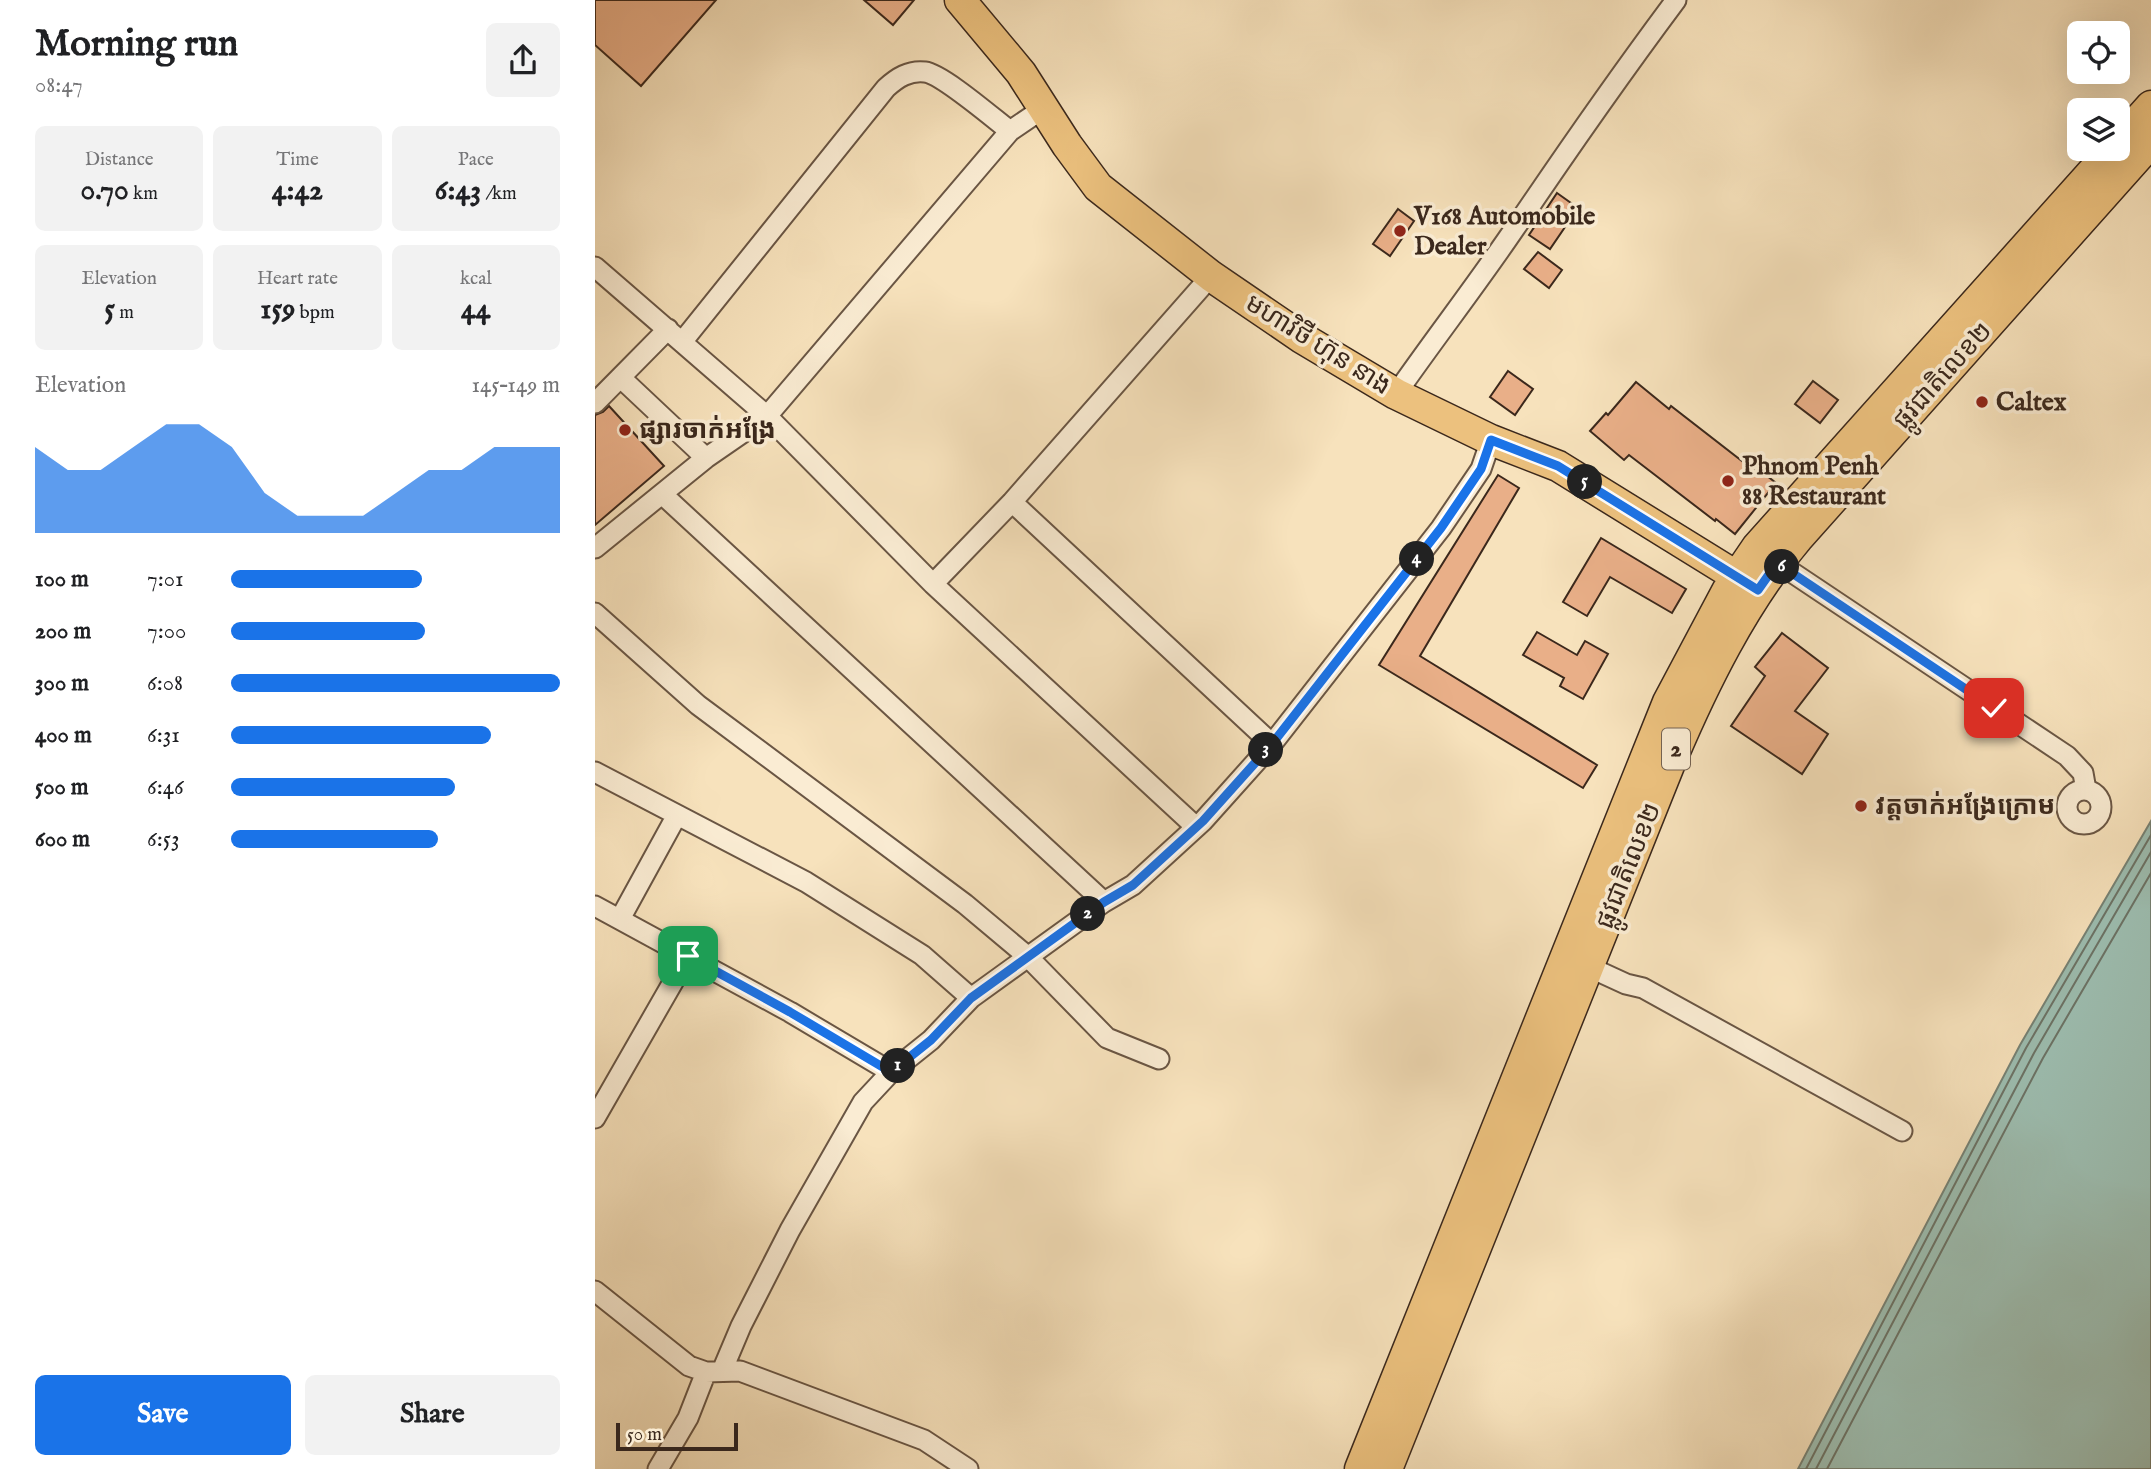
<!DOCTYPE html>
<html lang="en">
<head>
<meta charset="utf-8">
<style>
	body { margin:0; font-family:"IM FELL English","Noto Sans Khmer",serif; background:#f2f2f2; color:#202124; height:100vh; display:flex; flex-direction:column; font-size:26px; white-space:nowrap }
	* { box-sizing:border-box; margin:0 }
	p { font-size:23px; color:#757577 }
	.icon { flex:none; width:38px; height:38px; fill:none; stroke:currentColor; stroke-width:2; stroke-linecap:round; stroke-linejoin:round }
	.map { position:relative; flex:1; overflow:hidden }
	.details { display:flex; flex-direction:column; background:#fff; width:595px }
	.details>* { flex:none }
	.controls { position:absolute; left:1472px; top:21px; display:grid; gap:14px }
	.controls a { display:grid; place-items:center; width:63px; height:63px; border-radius:10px; background:#fff; box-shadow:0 7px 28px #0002; font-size:35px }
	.scale { position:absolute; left:21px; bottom:18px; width:122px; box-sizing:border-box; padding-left:7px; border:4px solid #3b281c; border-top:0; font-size:19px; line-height:24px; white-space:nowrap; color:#3b281c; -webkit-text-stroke:5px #faecd3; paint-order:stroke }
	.pin { position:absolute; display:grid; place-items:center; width:60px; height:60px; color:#fff; margin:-30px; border-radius:14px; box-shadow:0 4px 10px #0006 }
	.km { position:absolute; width:35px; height:35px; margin:-18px; border-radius:50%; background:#222; color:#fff; font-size:19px; line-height:35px; text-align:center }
	.round { display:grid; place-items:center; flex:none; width:74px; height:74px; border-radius:10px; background:#f2f2f2 }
	.overview { display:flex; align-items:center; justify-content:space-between; height:119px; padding:0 35px }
	h1 { font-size:38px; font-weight:700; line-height:52px }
	.figures { display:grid; grid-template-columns:repeat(3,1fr); gap:10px; height:119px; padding:7px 35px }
	.figures div { display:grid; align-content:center; border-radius:10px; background:#f2f2f2; text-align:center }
	.figures b { font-size:30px; font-weight:700 }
	.figures small { font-size:19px; font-weight:400 }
	.figures p { font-size:19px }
	.chart { height:196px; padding:14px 35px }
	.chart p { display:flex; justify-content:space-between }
	.chart svg { width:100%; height:126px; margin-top:7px; fill:#1a73e8; opacity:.7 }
	.primary-button { display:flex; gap:14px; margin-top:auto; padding:14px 35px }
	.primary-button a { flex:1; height:80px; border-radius:10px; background:#1a73e8; color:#fff; font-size:28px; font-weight:700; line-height:80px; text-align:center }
	.primary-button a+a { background:#f2f2f2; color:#202124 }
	ul { padding:0 35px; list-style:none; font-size:23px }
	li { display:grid; grid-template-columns:112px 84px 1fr; align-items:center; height:52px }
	li i { height:18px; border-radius:9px; background:#1a73e8 }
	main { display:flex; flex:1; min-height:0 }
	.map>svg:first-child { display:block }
	.water { fill:#9dbeb1; stroke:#768275; stroke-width:2 }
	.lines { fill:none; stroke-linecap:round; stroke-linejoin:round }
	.shore { stroke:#6c7366; stroke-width:2 }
	.building { fill:#e9af88; stroke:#3b281c; stroke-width:2 }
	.minor-casing { stroke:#6a5644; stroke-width:23 }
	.primary-casing { stroke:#3b281c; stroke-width:33 }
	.minor { stroke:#faecd3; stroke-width:19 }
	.primary { stroke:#ecc17e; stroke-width:30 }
	.route-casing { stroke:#fff; stroke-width:14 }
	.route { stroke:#1a73e8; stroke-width:9 }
	.poi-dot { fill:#8f2418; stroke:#faecd3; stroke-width:2.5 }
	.labels { text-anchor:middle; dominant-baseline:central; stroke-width:7; stroke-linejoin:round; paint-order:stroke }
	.shield { fill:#faecd3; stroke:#746353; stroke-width:2 }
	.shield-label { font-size:24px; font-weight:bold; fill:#3b281c }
	.poi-label { font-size:26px; font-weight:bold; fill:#3b281c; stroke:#faecd3; text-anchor:start }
	.street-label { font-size:26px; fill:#3b281c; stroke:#faecd3 }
</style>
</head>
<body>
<main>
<section class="details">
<div class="overview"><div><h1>Morning run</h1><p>08:47</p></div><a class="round"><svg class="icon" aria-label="share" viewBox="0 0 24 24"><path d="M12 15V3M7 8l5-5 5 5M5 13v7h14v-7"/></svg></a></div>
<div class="figures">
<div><p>Distance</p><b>0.70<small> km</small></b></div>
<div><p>Time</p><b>4:42</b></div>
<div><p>Pace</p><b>6:43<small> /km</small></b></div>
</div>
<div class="figures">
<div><p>Elevation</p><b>5<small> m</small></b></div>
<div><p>Heart rate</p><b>159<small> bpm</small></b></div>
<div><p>kcal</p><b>44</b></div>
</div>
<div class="chart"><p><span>Elevation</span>145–149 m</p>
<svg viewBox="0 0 160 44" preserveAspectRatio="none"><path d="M0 44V14L10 22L20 22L30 14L40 6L50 6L60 14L70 30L80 38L90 38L100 38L110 30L120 22L130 22L140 14L150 14L160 14V44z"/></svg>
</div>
<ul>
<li><b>100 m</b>7:01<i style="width:58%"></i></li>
<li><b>200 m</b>7:00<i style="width:59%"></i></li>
<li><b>300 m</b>6:08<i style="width:100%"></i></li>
<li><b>400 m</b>6:31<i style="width:79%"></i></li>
<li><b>500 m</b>6:46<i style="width:68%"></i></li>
<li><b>600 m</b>6:53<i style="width:63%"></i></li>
</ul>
<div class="primary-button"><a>Save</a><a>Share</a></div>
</section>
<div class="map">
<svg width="1556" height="1469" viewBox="0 0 1556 1469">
	<rect width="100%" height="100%" fill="#f7e2bc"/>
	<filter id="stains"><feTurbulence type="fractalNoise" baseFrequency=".00286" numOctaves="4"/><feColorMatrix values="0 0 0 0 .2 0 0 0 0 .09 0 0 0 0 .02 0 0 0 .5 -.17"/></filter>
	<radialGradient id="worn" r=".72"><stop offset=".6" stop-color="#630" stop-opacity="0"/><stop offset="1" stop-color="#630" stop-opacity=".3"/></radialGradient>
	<path class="water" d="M1556 821V1469H1203L1425 1045Z"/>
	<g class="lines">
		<path class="shore" d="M1211 1469 1431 1048 1556 835
			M1221 1469 1439 1053 1556 852
			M1232 1469 1448 1058 1556 873"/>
	</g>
	<path class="building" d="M0 0H121L46 86 0 45Z
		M269 0H319L298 25Z
		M962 193 983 208 955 249 934 235Z
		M803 209 819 221 795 256 778 244Z
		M943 252 967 270 954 288 929 269Z
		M913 371 938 389 920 415 895 397Z
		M1218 381 1243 400 1225 423 1200 404Z
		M1041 382 1074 409 1076 406 1165 475 1167 472 1181 483 1140 534 1121 519 1120 521 1034 455 1029 460 995 431 1011 413 1013 415Z
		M14 406 69 466 0 525V415L8 412Z
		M903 475 924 488 825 656 1002 765 988 788 784 665Z
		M1006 538 1091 589 1077 613 1015 577 992 616 968 602Z
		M942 632 982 655 990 641 1013 654 988 699 965 686 969 678 928 655Z
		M1187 633 1233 668 1200 711 1233 734 1207 774 1136 726 1170 676 1160 667Z"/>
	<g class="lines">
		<defs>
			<path id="minor" d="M0 267 172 416 338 584 601 827
				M87 342 291 88C302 78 314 70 330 72 347 74 398 118 415 131
				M26 378 111 458
				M801 394C840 338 882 284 920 228 972 151 1025 75 1081 0
				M0 403 73 329
				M67 494 509 902
				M417 502 677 744
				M0 548 111 458 172 416 415 131 449 108
				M1174 557 1472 756 1488 773 1491 790
				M338 584 417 502 616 276
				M0 613 103 705 370 904 432 956 512 1038 564 1059
				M0 772 211 882 327 955 376 998
				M1472 807a17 17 0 1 1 34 0a17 17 0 1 1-34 0Z
				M0 906 195 1012 296 1072
				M25 919 82 815
				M994 967 1031 984 1048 988 1307 1131
				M0 1118 93 956
				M0 1291 94 1366 111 1372 145 1371 329 1440 373 1469
				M127 1371 146 1326 195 1230 268 1102 296 1072 336 1040 376 998 509 902 538 885 608 821 677 744 846 528 886 469 896 440
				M63 1469 93 1418 111 1372"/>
			<path id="primary" d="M365 0 426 73 472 145 503 187 616 276 707 338 801 394 896 440 963 466 1157 586
				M1522 144 1556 106
				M765 1469 1073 702 1132 591 1162 547 1518 149
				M792 1469 1075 763C1108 685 1148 603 1203 538L1556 142"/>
		</defs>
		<use href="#minor" class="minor-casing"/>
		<use href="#primary" class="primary-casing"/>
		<use href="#minor" class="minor"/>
		<use href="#primary" class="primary"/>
	</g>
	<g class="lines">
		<defs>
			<path id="route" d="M93 956 195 1012 296 1072 336 1040 376 998 509 902 538 885 608 821 677 744 846 528 886 469 896 440 963 466 1163 590 1182 563 1399 708"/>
		</defs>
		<use href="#route" class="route-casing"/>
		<use href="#route" class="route"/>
	</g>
	<g class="poi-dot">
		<circle cx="805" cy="231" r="7"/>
		<circle cx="1387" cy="402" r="7"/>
		<circle cx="30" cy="430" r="7"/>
		<circle cx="1133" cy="481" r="7"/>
		<circle cx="1266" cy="806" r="7"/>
	</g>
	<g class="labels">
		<rect class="shield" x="1067" y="728.5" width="28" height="41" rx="5"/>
		<g class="shield-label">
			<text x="1081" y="749">2</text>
		</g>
		<g class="poi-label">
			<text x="819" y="216">V168 Automobile<tspan x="819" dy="30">Dealer</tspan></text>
			<text x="1401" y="402">Caltex</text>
			<text x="44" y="430">ផ្សារចាក់អង្រែ</text>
			<text x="1147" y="466">Phnom Penh<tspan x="1147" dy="30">88 Restaurant</tspan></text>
			<text x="1280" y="806">វត្តចាក់អង្រែក្រោម</text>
		</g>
		<g class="street-label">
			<text transform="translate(723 345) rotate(32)">មហាវិថី ហ៊ុន នាង</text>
			<text transform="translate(1348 376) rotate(-48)">ផ្លូវជាតិលេខ២</text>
			<text transform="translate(1034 866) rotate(-68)">ផ្លូវជាតិលេខ២</text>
		</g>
	</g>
	<rect width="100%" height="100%" filter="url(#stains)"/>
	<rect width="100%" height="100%" fill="url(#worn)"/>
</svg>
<div class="controls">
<a><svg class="icon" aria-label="locate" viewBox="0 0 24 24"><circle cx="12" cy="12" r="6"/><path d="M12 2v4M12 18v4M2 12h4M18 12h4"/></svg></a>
<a><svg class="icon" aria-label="layers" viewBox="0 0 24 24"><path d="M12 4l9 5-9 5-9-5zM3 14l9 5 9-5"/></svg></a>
</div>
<div class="scale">50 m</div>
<div class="pin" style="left:93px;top:956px;background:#1e9e55"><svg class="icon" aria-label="arrive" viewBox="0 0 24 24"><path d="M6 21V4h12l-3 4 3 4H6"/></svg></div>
<div class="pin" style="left:1399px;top:708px;background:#d93025"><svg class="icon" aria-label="check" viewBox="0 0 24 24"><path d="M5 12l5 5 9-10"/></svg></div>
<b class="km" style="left:303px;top:1066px">1</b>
<b class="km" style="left:493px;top:914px">2</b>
<b class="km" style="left:671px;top:750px">3</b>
<b class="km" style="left:822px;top:559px">4</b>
<b class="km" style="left:990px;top:482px">5</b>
<b class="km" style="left:1187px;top:567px">6</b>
</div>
</main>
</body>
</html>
